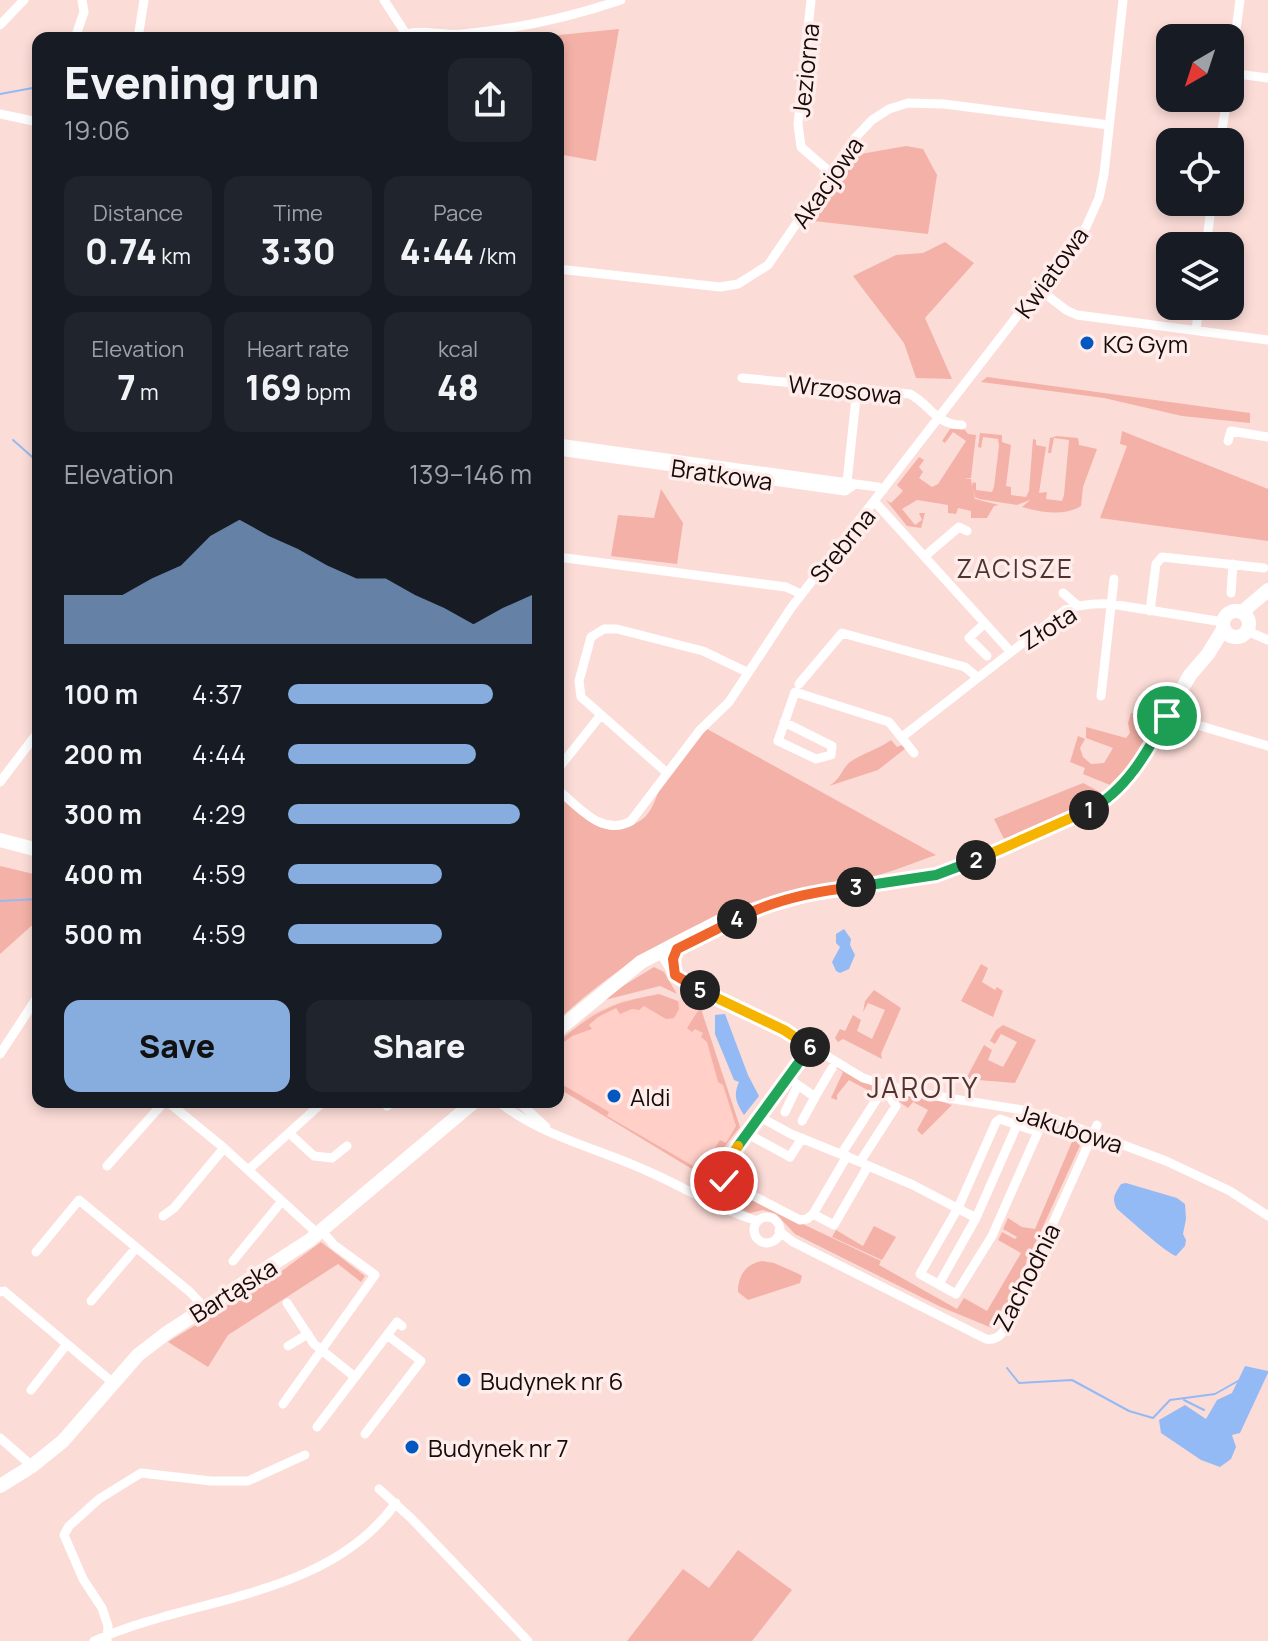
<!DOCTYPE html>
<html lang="en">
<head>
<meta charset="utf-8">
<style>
	body { margin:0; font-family:Manrope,sans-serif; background:#20242c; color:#f1f3f6; height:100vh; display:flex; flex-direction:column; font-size:30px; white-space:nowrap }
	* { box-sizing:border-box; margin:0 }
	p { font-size:26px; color:#9ea1a6 }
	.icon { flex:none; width:44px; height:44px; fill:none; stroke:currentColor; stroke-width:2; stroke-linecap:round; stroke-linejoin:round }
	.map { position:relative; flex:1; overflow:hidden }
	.details { position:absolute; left:32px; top:32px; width:532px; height:1076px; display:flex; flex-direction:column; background:#171b24; border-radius:16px; box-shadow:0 4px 12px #0003 }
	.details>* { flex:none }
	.needle { width:52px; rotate:219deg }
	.fabs { position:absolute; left:1156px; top:24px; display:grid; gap:16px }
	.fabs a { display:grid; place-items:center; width:88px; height:88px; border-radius:16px; background:#171b24; box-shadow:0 4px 12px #0003; font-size:40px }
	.pin { position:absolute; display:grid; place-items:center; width:68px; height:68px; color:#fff; margin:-34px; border:4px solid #fff; border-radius:50%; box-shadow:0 2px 8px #0007 }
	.km { position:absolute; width:40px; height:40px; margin:-20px; border-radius:50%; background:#222; color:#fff; font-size:22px; line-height:40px; text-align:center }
	.round { display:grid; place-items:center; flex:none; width:84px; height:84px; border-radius:16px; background:#20242c }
	.head { display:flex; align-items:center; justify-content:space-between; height:136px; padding:0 32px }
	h1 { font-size:44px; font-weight:800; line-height:60px }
	.metrics { display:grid; grid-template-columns:repeat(3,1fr); gap:12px; height:136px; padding:8px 32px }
	.metrics div { display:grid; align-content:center; border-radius:16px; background:#20242c; text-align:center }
	.metrics b { font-size:34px; font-weight:800 }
	.metrics small { font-size:22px; font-weight:400 }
	.metrics p { font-size:22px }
	.chart { height:224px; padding:16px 32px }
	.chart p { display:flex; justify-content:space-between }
	.chart svg { width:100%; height:144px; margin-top:8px; fill:#86adde; opacity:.7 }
	.primary-button { display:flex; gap:16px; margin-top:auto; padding:16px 32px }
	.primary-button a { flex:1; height:92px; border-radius:16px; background:#86adde; color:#111; font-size:32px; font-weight:800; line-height:92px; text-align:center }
	.primary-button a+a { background:#20242c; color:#f1f3f6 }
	ul { padding:0 32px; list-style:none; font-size:26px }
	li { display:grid; grid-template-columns:128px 96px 1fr; align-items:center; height:60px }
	li i { height:20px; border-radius:10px; background:#86adde }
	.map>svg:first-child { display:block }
	.built { fill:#ffcfc8 }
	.green { fill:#f4b1a7 }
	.water { fill:#93baf5 }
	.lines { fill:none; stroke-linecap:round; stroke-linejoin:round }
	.stream { stroke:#93baf5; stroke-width:2 }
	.street { stroke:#fff; stroke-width:9 }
	.secondary { stroke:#fff; stroke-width:14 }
	.split-1-casing { stroke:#fff; stroke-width:16 }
	.split-2-casing { stroke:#fff; stroke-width:16 }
	.split-3-casing { stroke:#fff; stroke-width:16 }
	.split-4-casing { stroke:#fff; stroke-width:16 }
	.split-5-casing { stroke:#fff; stroke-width:16 }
	.split-6-casing { stroke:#fff; stroke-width:16 }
	.split-7-casing { stroke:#fff; stroke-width:16 }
	.split-8-casing { stroke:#fff; stroke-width:16 }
	.split-1 { stroke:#22a559; stroke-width:10 }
	.split-2 { stroke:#f5b400; stroke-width:10 }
	.split-3 { stroke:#22a559; stroke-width:10 }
	.split-4 { stroke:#f0652b; stroke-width:10 }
	.split-5 { stroke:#f0652b; stroke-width:10 }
	.split-6 { stroke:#f5b400; stroke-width:10 }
	.split-7 { stroke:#22a559; stroke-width:10 }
	.split-8 { stroke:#f5b400; stroke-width:10 }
	.poi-dot { fill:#0357c1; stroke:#feedeb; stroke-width:3 }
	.labels { text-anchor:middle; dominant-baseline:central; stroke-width:7; stroke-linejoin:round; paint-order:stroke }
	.street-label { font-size:24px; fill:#170a09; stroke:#feedeb }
	.poi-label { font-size:24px; fill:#170a09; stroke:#feedeb; text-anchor:start }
	.neighbourhood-label { font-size:26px; letter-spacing:2px; fill:#51332f; stroke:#feedeb }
	.quarter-label { font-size:28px; letter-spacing:2px; fill:#51332f; stroke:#feedeb }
</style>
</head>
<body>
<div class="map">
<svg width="1268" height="1641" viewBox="0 0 1268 1641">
	<rect width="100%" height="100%" fill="#fcdcd7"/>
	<path class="built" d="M691 993 707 1001 702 1012 740 1127 702 1175 558 1088V1042L590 1015 622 1001 659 994 676 1002Z"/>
	<path class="green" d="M619 29 596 161 558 154V38H529Z
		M906 146 923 149 937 175 928 234 814 221 855 155Z
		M945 242 974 263 925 318 952 379 916 378 904 343 853 276 896 255 923 253Z
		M987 377 1250 413V423L1182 416 1104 398 981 382Z
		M950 429H964L968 434 976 435 971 478H964L971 479 972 486 973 482 976 483V490L992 492 994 487 999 446 998 439 983 437 981 448 978 447 980 433 1002 435V442L1011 445 1006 486 1011 487V495L1026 497 1029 491 1033 439 1036 440V445L1046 447 1039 493 1047 492 1046 499 1062 501 1064 495 1069 440 1054 438 1051 453H1048L1050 438 1057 436 1078 438 1079 445 1097 449 1083 487 1081 506C1064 517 1040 512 1022 507L1030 500 1017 505 979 499 975 497 972 486 975 499 999 505 994 506 987 518H971V511L958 508 956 514 948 513V505L917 500 902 509 915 525 922 520 919 513H925L921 528 907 526 886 500 891 503 903 491 897 485 919 457 924 460 919 467 923 472 919 478 932 487 938 484 966 441 953 432 945 443 942 441Z
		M1122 431 1268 489V541L1100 518 1127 446 1120 444Z
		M661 489 683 523 677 564 611 556 618 515 654 518Z
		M1131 713 1157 720 1126 769 1110 785 1083 774 1085 768 1070 762 1078 736 1085 739 1080 748 1083 757 1091 764 1104 763 1113 748 1086 738V727L1126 738 1130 733 1128 723Z
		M707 729 936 855C913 863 889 873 866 878 837 884 809 885 781 893 694 919 625 959 558 1020V792L618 829C659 821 650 799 669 772 680 757 694 743 707 729Z
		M891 740 897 747 902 745 906 748 878 770 829 786C840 780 841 770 850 762 859 755 879 749 891 740Z
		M1083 783 1100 792 1099 797 1078 808 1004 839 994 819Z
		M0 866 38 875V920L0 954Z
		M981 964 988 968 982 982 995 990 997 987 1003 991 993 1017 961 1001Z
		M654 967 664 972 677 994 660 986 597 1002Z
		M874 990 901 1008 881 1054 882 1059 843 1039 838 1042 835 1038 840 1029 845 1031 853 1015 861 1020 857 1031 872 1039 885 1010 868 1003 863 1012 865 1001Z
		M659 994 678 1001 679 1009 674 1018 666 1019 644 1006 639 1010 632 1009 620 1014 616 1008 598 1017 589 1025 592 1029 572 1036 558 1047V1042C595 1011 611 1003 659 994Z
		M705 1000 707 1001 702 1012 740 1127 702 1175 558 1088V1082L609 1112 607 1116 700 1170 720 1140 726 1143 736 1126 723 1085 718 1082 707 1042 701 1037 703 1033 695 1029 692 1032 687 1028Z
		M1003 1025 1036 1040 1015 1083 978 1080 976 1085 973 1084 967 1077 984 1045 992 1050 988 1060 1003 1067 1017 1042 1001 1034 995 1044 990 1041 996 1030Z
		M812 1051 837 1067 952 1105 922 1135 917 1130 928 1110 913 1102 908 1108 890 1095 880 1091 873 1093 849 1080 837 1095V1100L831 1098 843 1072Z
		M1049 1121 1079 1134 1083 1139 1009 1301 996 1325 992 1328 941 1307 795 1234 776 1214 763 1210 750 1213 714 1197 720 1185 881 1261 879 1265 957 1309 964 1298 987 1311 1021 1253 998 1240 1002 1232 1015 1239 1017 1237 1003 1229 1008 1218 1022 1227 1035 1229 1074 1137 1047 1125Z
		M874 1226 896 1237 882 1260 832 1237 836 1230 863 1246Z
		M321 1242 365 1276 361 1282 338 1264 228 1335 208 1367 168 1342 275 1276Z
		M762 1261 774 1263 799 1274 802 1276 800 1283 748 1300 738 1292C738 1275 746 1264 762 1261Z
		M738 1550 792 1590 752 1641H627L683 1569 709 1588Z"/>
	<path class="water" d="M844 929 851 939 850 945 855 955 849 969 840 973 836 971 832 962 840 947 836 943V934Z
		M725 1014 748 1075 759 1096 744 1115C736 1103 733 1095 739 1082L734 1080 715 1034V1015Z
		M1126 1183 1177 1198 1185 1204 1186 1219 1183 1234 1186 1240 1185 1246 1176 1256C1166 1253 1128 1218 1117 1209 1111 1198 1115 1194 1121 1184Z
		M1245 1366 1268 1371V1373L1240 1433 1232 1435 1236 1447 1231 1459 1220 1467 1201 1460 1161 1433 1159 1420 1185 1405 1206 1419 1217 1400 1232 1393Z"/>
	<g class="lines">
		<path class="stream" d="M0 94 38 87
			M13 440 38 462
			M0 901 38 899
			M1007 1368 1019 1383 1072 1380 1129 1411 1153 1418 1170 1400 1215 1394 1238 1381
			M1184 1400 1204 1410"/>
		<path class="street" d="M384 0 406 34C422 29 444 36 462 34 517 29 568 18 621 0
			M811 0 798 124 801 147 831 173
			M0 25 24 0
			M75 38 84 12 82 0
			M138 38 144 0
			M1230 73 1268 78
			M1230 75 1240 0
			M0 114 38 122
			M1220 142 1227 98
			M1206 246 1212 202
			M558 269 720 287 738 284 768 265 855 138 872 120 889 109 908 103 944 104 1109 125
			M1039 289 1066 310 1077 315 1268 340
			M1196 330 1199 306
			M742 378 910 394C932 406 934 424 962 425
			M1228 441 1231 431 1268 437
			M558 443 855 484
			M558 451 845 491 855 484 878 487 883 490
			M847 482 857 389
			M874 501 1086 227 1099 198 1104 174 1123 0
			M925 556 959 527 967 531
			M558 557 786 587 801 594
			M1063 593 1078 606
			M1231 593 1233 564
			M1150 611 1156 564 1162 557 1264 568
			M985 623 969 638 987 656
			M1247 631 1268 640
			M799 684 842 633 965 667 977 677
			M1101 696 1114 579
			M1167 716 1268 746
			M784 722 832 746 831 755 816 759 778 741 795 692 889 722 914 753
			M902 737 1065 610C1081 604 1094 603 1111 604L1223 622
			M558 769 600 716
			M666 772 581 697 579 681 591 637 604 629H617L703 651 747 672
			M0 782 38 732
			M558 790C579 807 602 837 631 821L700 730 729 702 791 608 874 501 1010 651
			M659 951 670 969 687 984 794 1036 863 1078 911 1092 1023 1110 1054 1119 1166 1161 1230 1191 1268 1216
			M675 975 673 959 677 949
			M0 1054 38 996
			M788 1078 815 1097 802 1121
			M815 1097 832 1068
			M168 1102 224 1148 318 1234
			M383 1102 387 1106 393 1102
			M499 1102C541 1136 597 1148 645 1170 683 1186 719 1210 758 1221
			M519 1102 546 1127
			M785 1112 798 1085
			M758 1116 791 1134 860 1162 896 1106 890 1097 880 1094 842 1153
			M1000 1119 1038 1132 992 1236 956 1294 920 1274 958 1208 996 1122Z
			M289 1133 314 1156 332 1158 347 1146
			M746 1133 790 1157 802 1138
			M847 1156 813 1214 834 1225 868 1166
			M864 1164 913 1185 976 1218
			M107 1166 164 1102
			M248 1170 323 1102
			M717 1177 800 1220 807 1219 813 1214
			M706 1199 746 1133 811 1047
			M163 1216 174 1208 224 1148
			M754 1230a13 13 0 1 1 26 0a13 13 0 1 1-26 0Z
			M779 1231 793 1242 986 1339C1001 1341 1005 1329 1011 1317L1097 1125
			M36 1252 79 1200 190 1292 205 1308
			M233 1261 282 1201
			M939 1284 976 1218 1017 1125
			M0 1292 4 1291 112 1382
			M91 1301 136 1248
			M287 1303 314 1344 355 1377
			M288 1346 308 1334
			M31 1390 67 1344
			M283 1404 375 1275 334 1245 322 1231
			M317 1427 397 1322 402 1326
			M365 1434 421 1361 387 1335
			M0 1438 32 1466
			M379 1489 412 1519 528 1641
			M94 1641C194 1596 326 1599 396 1503
			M107 1641 108 1626 102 1608 83 1579 64 1535 69 1526 99 1499 141 1473 211 1481H248L305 1455"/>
		<path class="secondary" d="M1223 624a13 13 0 1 1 26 0a13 13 0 1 1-26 0Z
			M1242 612 1268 590
			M0 840 38 850
			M558 1030 641 962 726 918 807 895 936 875 976 860 1094 807 1111 794 1137 767 1190 675 1208 654 1224 628
			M0 1486 32 1466 63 1441 138 1355 168 1332 310 1240 474 1102"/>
	</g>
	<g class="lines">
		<defs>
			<path id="split-1" d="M1089 810C1126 791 1148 751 1167 716"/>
			<path id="split-2" d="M976 860 1089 810"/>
			<path id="split-3" d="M856 887 936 875 976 860"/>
			<path id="split-4" d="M737 919C773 900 815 891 856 887"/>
			<path id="split-5" d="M700 990 675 975 673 959 677 949 737 919"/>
			<path id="split-6" d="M700 990 784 1030 810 1047"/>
			<path id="split-7" d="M738 1146 810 1047"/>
			<path id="split-8" d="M724 1181 717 1177 738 1146"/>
		</defs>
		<use href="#split-1" class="split-1-casing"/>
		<use href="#split-2" class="split-2-casing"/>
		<use href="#split-3" class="split-3-casing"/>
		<use href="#split-4" class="split-4-casing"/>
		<use href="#split-5" class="split-5-casing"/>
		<use href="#split-6" class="split-6-casing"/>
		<use href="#split-7" class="split-7-casing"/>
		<use href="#split-8" class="split-8-casing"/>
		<use href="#split-1" class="split-1"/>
		<use href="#split-2" class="split-2"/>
		<use href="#split-3" class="split-3"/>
		<use href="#split-4" class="split-4"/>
		<use href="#split-5" class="split-5"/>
		<use href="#split-6" class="split-6"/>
		<use href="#split-7" class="split-7"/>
		<use href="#split-8" class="split-8"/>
	</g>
	<g class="poi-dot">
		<circle cx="1087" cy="343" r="8"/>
		<circle cx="614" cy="1096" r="8"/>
		<circle cx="464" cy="1380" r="8"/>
		<circle cx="412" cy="1447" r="8"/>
	</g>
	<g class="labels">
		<g class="street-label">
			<text transform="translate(805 70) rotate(-84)">Jeziorna</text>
			<text transform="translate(827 182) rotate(-55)">Akacjowa</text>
			<text transform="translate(1051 272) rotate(-54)">Kwiatowa</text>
			<text transform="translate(845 389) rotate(6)">Wrzosowa</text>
			<text transform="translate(722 474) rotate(8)">Bratkowa</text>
			<text transform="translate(842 545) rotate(-51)">Srebrna</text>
			<text transform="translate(1048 627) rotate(-32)">Złota</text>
			<text transform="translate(1070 1128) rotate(18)">Jakubowa</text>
			<text transform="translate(1026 1277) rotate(-63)">Zachodnia</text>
			<text transform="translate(233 1290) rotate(-32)">Bartąska</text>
		</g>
		<g class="poi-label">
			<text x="1103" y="343">KG Gym</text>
			<text x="630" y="1096">Aldi</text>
			<text x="480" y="1380">Budynek nr 6</text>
			<text x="428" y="1447">Budynek nr 7</text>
		</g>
		<g class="neighbourhood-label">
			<text x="1015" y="568">ZACISZE</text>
		</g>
		<g class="quarter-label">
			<text x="923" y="1087">JAROTY</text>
		</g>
	</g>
</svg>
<div class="fabs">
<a><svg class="needle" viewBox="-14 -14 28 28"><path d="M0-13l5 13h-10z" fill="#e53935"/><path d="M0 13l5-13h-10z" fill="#9ea1a6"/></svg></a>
<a><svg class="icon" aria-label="locate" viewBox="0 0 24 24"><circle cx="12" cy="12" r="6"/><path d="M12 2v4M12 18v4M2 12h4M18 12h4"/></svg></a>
<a><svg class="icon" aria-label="layers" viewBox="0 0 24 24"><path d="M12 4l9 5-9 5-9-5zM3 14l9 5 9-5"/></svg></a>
</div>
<div class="pin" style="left:1167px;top:716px;background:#1e9e55"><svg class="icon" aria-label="arrive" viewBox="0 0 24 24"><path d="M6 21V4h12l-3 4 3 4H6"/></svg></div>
<div class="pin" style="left:724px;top:1181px;background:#d93025"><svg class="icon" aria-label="check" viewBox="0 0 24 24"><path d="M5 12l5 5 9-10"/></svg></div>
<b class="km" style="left:1089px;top:810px">1</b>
<b class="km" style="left:976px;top:860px">2</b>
<b class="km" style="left:856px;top:887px">3</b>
<b class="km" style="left:737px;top:919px">4</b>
<b class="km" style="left:700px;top:990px">5</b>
<b class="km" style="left:810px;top:1047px">6</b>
<section class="details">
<div class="head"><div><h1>Evening run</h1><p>19:06</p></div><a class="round"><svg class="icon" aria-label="share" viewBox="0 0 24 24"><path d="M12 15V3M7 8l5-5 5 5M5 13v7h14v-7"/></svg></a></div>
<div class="metrics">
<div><p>Distance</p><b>0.74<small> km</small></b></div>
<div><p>Time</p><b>3:30</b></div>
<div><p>Pace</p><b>4:44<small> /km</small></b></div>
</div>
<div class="metrics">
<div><p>Elevation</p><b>7<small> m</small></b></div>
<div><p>Heart rate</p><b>169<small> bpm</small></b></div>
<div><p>kcal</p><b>48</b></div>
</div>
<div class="chart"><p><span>Elevation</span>139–146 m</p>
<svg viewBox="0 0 160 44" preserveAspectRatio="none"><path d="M0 44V29L10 29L20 29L30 24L40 20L50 11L60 6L70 11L80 15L90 20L100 24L110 24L120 29L130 33L140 38L150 33L160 29V44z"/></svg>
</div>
<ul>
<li><b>100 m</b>4:37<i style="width:84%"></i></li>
<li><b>200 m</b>4:44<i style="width:77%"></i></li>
<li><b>300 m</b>4:29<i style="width:95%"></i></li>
<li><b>400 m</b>4:59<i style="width:63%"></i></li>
<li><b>500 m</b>4:59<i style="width:63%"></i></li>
</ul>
<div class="primary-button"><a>Save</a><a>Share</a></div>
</section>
</div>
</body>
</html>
